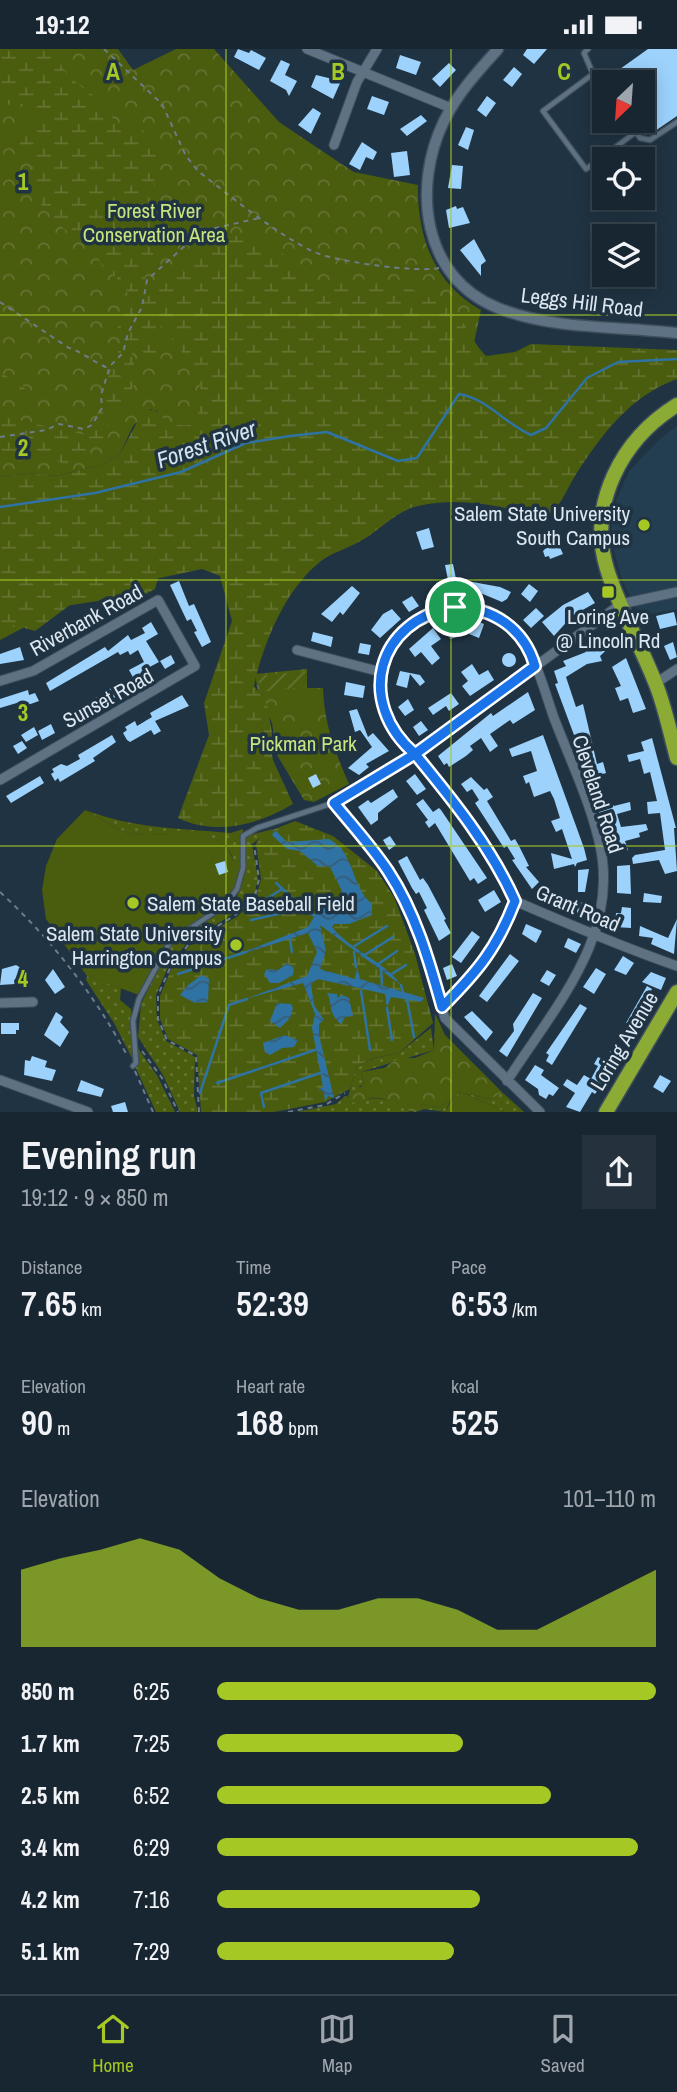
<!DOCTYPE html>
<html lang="en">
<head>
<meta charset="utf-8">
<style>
	body { margin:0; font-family:"Archivo Narrow",sans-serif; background:#25323e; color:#f1f3f6; height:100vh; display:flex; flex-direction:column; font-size:26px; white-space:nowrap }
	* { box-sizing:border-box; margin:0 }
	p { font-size:23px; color:#9fa5ac }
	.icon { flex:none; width:38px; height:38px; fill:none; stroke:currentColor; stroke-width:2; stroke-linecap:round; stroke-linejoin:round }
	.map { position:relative; height:1063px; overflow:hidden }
	.drawer { display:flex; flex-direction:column; background:#182632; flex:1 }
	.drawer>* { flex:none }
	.needle { width:46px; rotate:205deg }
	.fabs { position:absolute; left:592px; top:21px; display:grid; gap:14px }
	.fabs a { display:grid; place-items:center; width:63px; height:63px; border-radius:0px; background:#182632; box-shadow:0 4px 18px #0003,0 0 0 2px #36434d; font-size:35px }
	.pin { position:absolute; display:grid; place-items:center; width:60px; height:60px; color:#fff; margin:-30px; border:4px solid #fff; border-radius:50%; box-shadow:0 2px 7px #0007 }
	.round { display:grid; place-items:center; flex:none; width:74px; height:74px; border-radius:0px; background:#25323e }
	.head { display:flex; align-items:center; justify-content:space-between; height:119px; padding:0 21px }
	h1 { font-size:38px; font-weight:600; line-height:52px }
	.stats { display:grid; grid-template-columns:repeat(3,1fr); gap:10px; height:119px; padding:7px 21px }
	.stats div { display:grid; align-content:center }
	.stats b { font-size:35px; font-weight:600 }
	.stats small { font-size:19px; font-weight:400 }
	.stats p { font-size:19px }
	.chart { height:196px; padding:14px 21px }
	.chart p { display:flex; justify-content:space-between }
	.chart svg { width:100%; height:126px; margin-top:7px; fill:#a5c824; opacity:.7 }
	ul { padding:0 21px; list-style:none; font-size:23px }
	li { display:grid; grid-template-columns:112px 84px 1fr; align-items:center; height:52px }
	li i { height:18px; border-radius:9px; background:#a5c824 }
	.status { display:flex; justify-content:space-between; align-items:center; height:49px; padding:0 35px; background:#182632; direction:ltr }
	.status svg { height:19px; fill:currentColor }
	.tab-bar { display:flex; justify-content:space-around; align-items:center; height:98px; border-top:2px solid #36434d; background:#182632; font-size:19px; color:#9fa5ac }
	.tab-bar a { display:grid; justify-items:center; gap:4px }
	.tab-bar .on { color:#a5c824 }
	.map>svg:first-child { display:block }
	.built { fill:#243e51 }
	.grass { fill:url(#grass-dots) }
	.forest { fill:url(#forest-crowns) }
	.wetland { fill:url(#wetland-marsh) }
	.garden { fill:url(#garden-furrows) }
	.pitch { fill:#4a5c0e }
	.water { fill:url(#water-waves) }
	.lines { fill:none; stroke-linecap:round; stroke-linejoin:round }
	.stream { stroke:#2e73a3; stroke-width:2.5 }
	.building { fill:#9cd2fc }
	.service-casing { stroke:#3f4f5c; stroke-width:7 }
	.minor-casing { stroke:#3f4f5c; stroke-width:11 }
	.tertiary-casing { stroke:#3f4f5c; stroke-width:13 }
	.trunk-casing { stroke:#3f4f5c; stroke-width:17 }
	.path { stroke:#6c7c89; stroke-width:2; stroke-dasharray:5 5; stroke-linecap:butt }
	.service { stroke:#5e7283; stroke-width:4.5 }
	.minor { stroke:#5e7283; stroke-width:9 }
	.tertiary { stroke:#5e7283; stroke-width:10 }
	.trunk { stroke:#8cab34; stroke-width:14 }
	.route-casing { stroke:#fff; stroke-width:14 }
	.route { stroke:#1a73e8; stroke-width:9 }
	.grid { fill:none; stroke:#a5c824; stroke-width:2; stroke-opacity:0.55 }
	.poi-dot { fill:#a5c824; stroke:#203342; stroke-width:2.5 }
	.labels { text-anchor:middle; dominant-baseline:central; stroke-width:7; stroke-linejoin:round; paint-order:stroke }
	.park-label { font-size:21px; fill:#c8e47e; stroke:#203342 }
	.street-label { font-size:21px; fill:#dce7f1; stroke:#203342 }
	.poi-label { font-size:21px; fill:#dce7f1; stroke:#203342; text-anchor:end }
	.water-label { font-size:23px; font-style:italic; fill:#d2e3f1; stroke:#203342 }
	.grid-label { font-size:23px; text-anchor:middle; font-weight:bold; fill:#a5c824; stroke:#203342; stroke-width:7; stroke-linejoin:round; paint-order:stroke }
</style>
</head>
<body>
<div class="status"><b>19:12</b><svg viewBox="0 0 49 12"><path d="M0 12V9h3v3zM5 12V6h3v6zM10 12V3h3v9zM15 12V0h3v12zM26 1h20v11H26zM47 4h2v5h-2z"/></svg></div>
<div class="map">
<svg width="677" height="1063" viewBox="0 0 677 1063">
	<defs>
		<pattern id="grass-dots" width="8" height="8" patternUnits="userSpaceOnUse" patternTransform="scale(1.75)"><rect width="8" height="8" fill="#4a5c0e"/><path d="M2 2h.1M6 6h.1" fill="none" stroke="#647332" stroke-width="1.8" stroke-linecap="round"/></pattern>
		<pattern id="forest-crowns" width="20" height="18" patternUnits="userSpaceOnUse" patternTransform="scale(1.75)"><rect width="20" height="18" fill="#4a5c0e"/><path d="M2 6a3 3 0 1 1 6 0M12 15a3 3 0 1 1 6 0" fill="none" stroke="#647332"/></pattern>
		<pattern id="wetland-marsh" width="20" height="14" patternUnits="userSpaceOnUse" patternTransform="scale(1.75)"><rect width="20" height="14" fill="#4a5c0e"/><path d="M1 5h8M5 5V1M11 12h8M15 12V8" fill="none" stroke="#647332"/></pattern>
		<pattern id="garden-furrows" width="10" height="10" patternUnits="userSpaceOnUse" patternTransform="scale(1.75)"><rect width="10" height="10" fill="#4a5c0e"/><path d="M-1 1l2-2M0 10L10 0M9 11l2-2" fill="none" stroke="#647332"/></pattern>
		<pattern id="water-waves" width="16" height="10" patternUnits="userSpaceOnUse" patternTransform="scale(1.75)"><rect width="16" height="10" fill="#2e73a3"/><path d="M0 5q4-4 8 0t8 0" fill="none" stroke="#385c76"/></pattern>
	</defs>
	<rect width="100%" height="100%" fill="#203342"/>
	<path class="built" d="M677 377V560L640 567 622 531 611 492 613 459 629 422 661 389Z"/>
	<path class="grass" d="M85 761C136 780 178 779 231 784L243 780C242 802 245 830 228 848 235 839 236 830 235 818 229 771 165 790 133 785 117 782 99 768 85 761Z
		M273 780 252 795 258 830 254 846 236 863 187 894 169 916 156 946 157 971 166 992 195 1008 194 1047 198 1063H180L163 1026 138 988 141 955 171 895 236 850 244 829 246 787Z
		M87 927 121 939 120 951 131 960 133 1011 114 974 86 931Z
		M431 979 434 1001 361 1023 364 1036 359 1037 366 1050C383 1047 396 1052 410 1063H297L336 1055 345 1047 348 1048 356 1018 375 1009 399 1004Z
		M137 998 158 1028 175 1063H156L135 1017Z
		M460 1043 456 1052 451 1050 445 1063 424 1060 416 1063 423 1055 438 1059Z
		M464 1044 490 1050 503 1044 524 1063H505Z"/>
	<path class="forest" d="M4 0H118L133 21 176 0H214L279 73 340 114 354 123 418 136C417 187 434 235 481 261L468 322 212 371 161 405 157 362 151 360 133 377 120 405 101 416 55 427 27 424 0 428V3Z
		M162 515 155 540 139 549 137 546 65 557 0 591V552Z
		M307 620V639H323C324 674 335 703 349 735L314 753 304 751 277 706 272 674 258 644 255 625Z
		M435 964 445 986 503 1044 490 1050 460 1043 438 1059 423 1055 416 1063C399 1063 391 1044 366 1050L361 1056 351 1053 349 1048 364 1035 361 1023 384 1019 399 1009H415L434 1001Z"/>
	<path class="wetland" d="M0 0H50L69 28 99 51 117 75 142 80 156 103 153 153 160 186 144 230 149 237 161 236C173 222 204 191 223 187 239 185 268 192 280 202 291 211 294 230 313 234 333 239 352 230 371 230 395 231 448 253 462 272 471 285 475 296 486 307L515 303 531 295 677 301V330C630 347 601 386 575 427 564 445 561 458 544 470 506 457 458 447 418 457 398 461 381 480 364 490 350 499 335 502 321 512 286 539 263 594 254 637L267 655 273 690 270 694 273 711 293 755C258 776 216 787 178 769L209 686 204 654 232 572 220 527 202 520 155 530 120 547H91L74 553 35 582 10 575 0 581V428L27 424 55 427 101 416 120 405 142 364 154 360C163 371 174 378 190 376 221 341 182 304 161 276L157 291 162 300 160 310 155 311 138 299 134 301 131 306C143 334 128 355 104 369L110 382C106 394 97 393 87 399V409L68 417 40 404 17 414 0 409V367L86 386 94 381 101 346 122 293 117 275C132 259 128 256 126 235L103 220 94 199 64 180 38 152 31 115 20 96 18 84 36 68 25 55 0 56Z
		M0 324 21 334 29 346H18L0 336Z
		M295 772 333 787 377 822 394 848 415 905 433 974 399 1004 374 1009 356 1018 350 1040 325 1053 274 1063H201L197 1006 168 990 160 970V947L172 918 190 896 238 867 256 848 261 830 256 795 262 785Z"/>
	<path class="garden" d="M306 622 307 638 260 643 258 627Z"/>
	<path class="pitch" d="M321 640 323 659 283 663 281 644Z
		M85 761C99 768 117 782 133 785 156 788 181 782 203 786 216 788 227 796 232 808 252 852 196 868 171 890 157 902 148 930 139 946L87 927 46 870 42 841 46 817 57 790Z
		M460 1043 464 1044 505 1063H445L452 1050 456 1051Z"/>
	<path class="water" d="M275 781 287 793 329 790C355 803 351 838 372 855V866L349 875H334L332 878C351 902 383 911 401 936L320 876 326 902 320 920 355 930 357 918 360 930 424 949 422 953 391 948 387 959 385 945 318 930 311 935 314 956 324 971 319 975V986L334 1049 328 1047 325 1053 324 1043 318 1040 323 1038 312 979 315 965 303 934 245 950 307 927 317 903 308 884 245 904 246 902 308 878 314 868 298 857 297 852 308 863 316 865 329 856 337 855 342 842 330 818 318 817 300 802 287 800 272 786Z
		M287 914 294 918 293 926 279 934H270L264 925 267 920 278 921Z
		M202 926 209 930 208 953 195 954 180 946 188 936Z
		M327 944 337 945V949L342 946 349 949 353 967 345 968 341 975C327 964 333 954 327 944Z
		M277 954 291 955 293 959 290 969 280 979 270 972Z
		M284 986 298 991 294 998 282 999 270 1006 265 1003 263 994Z"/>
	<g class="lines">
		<path class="stream" d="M0 458 95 444 181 423 246 394 290 387 327 383 398 412 417 409 459 345C488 350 504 374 531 386L546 379 587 329 618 313 677 310
			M276 834 297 853
			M265 851 282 840
			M251 871 301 860
			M290 890 292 903
			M353 898 387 877
			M354 903 356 918
			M363 907 393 888
			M377 916 397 902
			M381 920 382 935
			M178 925 246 903
			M390 926 406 916
			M401 936 403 943
			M361 942 370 1001
			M407 950 414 988
			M387 959 392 991
			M217 1034 318 1000
			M200 1044 229 956 247 950
			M264 1058 261 1044 323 1023"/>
	</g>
	<path class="building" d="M238 0 249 4 251 1 266 9 259 21 234 8Z
		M527 0H547L534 15 523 6Z
		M648 0H677V67L655 82 642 64V33H629L620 20Z
		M400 6 421 13 416 26 396 19Z
		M281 11 290 15 285 26 297 32 289 47 286 41 270 32Z
		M449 14 456 21 440 38 432 30Z
		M514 18 522 25 512 38 503 31Z
		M316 26 341 32 333 50 311 38Z
		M372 47 389 53 384 66 367 60Z
		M487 47 496 54 486 68 477 61Z
		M313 59 321 64 311 85 298 76Z
		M421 66 427 72 407 87 400 80Z
		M466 78 474 81 468 101 458 96Z
		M362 93 377 103 373 111 366 108 360 121 349 115Z
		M407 102 410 126 394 128 391 104Z
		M452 116 463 117 461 140 448 139Z
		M456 157 457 160 463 158 470 174 449 179 446 161Z
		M474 190 486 212 481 216V227L460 201Z
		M429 479 434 498 422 501 416 483Z
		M558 494 563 505 550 510 549 507 545 508 543 502 546 499Z
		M453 515 456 530 500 538 511 543 507 550 502 553 478 543 449 542V544L439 547 436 534 448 531 445 516Z
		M179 532 189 557 194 555 211 593 202 598 194 583 197 582 191 570 187 572 170 536Z
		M529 535 538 542 530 553 521 545Z
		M352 537 360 544 343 566 340 563 332 573 321 565Z
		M588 543 595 554 572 567 554 587 542 573 563 556Z
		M412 547 419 557 409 563 402 553Z
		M536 559 544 567 531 579 523 571Z
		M392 560 401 570 380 589 371 581 383 565Z
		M674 563 677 576 660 580 656 567Z
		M475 571 484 575 479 589 469 585Z
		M71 573 76 582 55 595 50 586Z
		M151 573 158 585 146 592 159 613 146 620 151 628 136 634 129 621 144 613 138 601 130 606 128 602 120 606 118 603 50 642 46 634 105 598 108 602 128 586 131 591 145 584 142 579Z
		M454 575 458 576 461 587 450 590 447 576Z
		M433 579 441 590 431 597 440 609 432 616 421 603 415 608 409 600Z
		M313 583 333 588 331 598 311 592Z
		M608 585 615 593 600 607 602 612 587 615 566 628 576 658 583 655 597 715 603 713 606 724 590 729 555 635 558 634 554 622 566 617 563 612 586 603 585 600Z
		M673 593 677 608 670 611 664 597Z
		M360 594 371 596 369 606 358 604Z
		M20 598 24 611 0 615V605Z
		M502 611a7 7 0 1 1 14 0a7 7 0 1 1-14 0Z
		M171 606 175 614 165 620 160 612Z
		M626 609 646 660 633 664 628 649 620 652 615 639 621 637 612 618Z
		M472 615 479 626 488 621 494 631 470 647 462 637 468 632 461 623Z
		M400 622 420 626 425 633 420 637 410 625 407 639 396 636Z
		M346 633 365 637 363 649 344 646Z
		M119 634 124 643 90 663 86 655Z
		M28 641 29 646 35 644 39 652 22 658 20 653 0 659V650Z
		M528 643 535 661 513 675 510 671 490 685 498 697 490 703 481 689 470 697 473 701 466 707 449 718 447 714 444 716 438 707 491 664 493 667Z
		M451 644 459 655 449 662 446 657 433 666 428 659Z
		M182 646 189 657 155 672 161 682 154 686 151 681 130 693 127 691 123 684 127 681 125 678 135 672 137 677 152 668 150 664Z
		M408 650 414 661 405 667 398 658Z
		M357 660 368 688 373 684 389 702 366 715 369 718 359 726 348 719 372 698 360 681 355 683 349 662Z
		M73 662 78 669 66 677 61 670Z
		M421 672 428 681 419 687 413 678Z
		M51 675 55 684 42 691 38 682Z
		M34 678 38 686 26 693 21 686Z
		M112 686 116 693 93 709 95 712 60 733 58 729 55 732 51 725 54 723 52 720 61 715 67 717 80 710 78 706Z
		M543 686 584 799 587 811 577 814 575 818 574 815 554 820 551 804 572 810 562 780 556 783 551 772 560 769 554 750 550 742 534 748 529 733 526 735 523 727 537 722 531 702 512 708 509 700Z
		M652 689 676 779H674L677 822 665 825 659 811 633 815 632 809 635 806 665 801 660 764 648 765 647 753 657 752 650 723 644 725 640 710 629 713 627 706 644 702 641 693Z
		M22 692 27 699 18 705 13 697Z
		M316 725 321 735 313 739 308 729Z
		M415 725 426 740 417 746 406 732Z
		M40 727 44 734 11 754 6 747Z
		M471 728 484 741 487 739 493 748 487 752 511 792 515 790 519 797 529 817 526 818 539 833 532 840 512 811 515 810 507 797 504 799 475 754 479 751 472 740 467 743 461 735Z
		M393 740 398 748 378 764V771L371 776 358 758 368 751 371 754Z
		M423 750 433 763 439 759 441 761 487 829 478 835 474 829 470 832 435 774 429 779 425 773 428 771 416 755Z
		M610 752 614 757 630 753 631 761 617 765 621 778 646 775 648 781 639 784 640 788 625 792 628 801 615 804 603 766 600 767 596 756Z
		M390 787 396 796 389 801 383 791Z
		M407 807 420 831 423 829 428 836 446 870 444 871 451 884 439 892 424 861 427 859 419 843 416 845 412 839 398 812Z
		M225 812 228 823 219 826 215 815Z
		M630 816 631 845 617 844V817Z
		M589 820 585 843H578V821Z
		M494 841 501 853 485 863 478 851Z
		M552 841 563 846 559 857 547 852Z
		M644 844 662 847 661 854 643 853Z
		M580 853 591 858 587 868 576 864Z
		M622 858 631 859V879L615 878 616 864H621Z
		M677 870 674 905 651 895 653 889 639 887 640 877 668 889Z
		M526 875 542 882 536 894 522 885Z
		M472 882 480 888 461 914 452 908Z
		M568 889 581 895 576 904 564 898Z
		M510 905 519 912 487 953 479 947Z
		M623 907 634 914 626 926 614 921Z
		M452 915 457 927 447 931 443 919Z
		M16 916 21 919 22 930 14 931 15 935 0 936 2 920Z
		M596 919 606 925 594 945 583 938Z
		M53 920 65 938 55 945 45 931Z
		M547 921 556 926 549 937 540 932Z
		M651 923 666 929 661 941 642 933Z
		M647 937 652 940 646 952 651 955 636 980 626 974Z
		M533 944 542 949 507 1008 499 1002 514 982 513 975Z
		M580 955 587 959 552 1016 546 1012 549 1006 546 1004Z
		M472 962 493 983 486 992 464 968Z
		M56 963 63 968 60 973 69 983 60 998 44 986Z
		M1 974H19V981H16V985H1Z
		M614 996 622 1000 598 1041 595 1045 592 1043 580 1063 566 1058 575 1044 563 1036 567 1030 577 1036 584 1026 591 1030 598 1017 594 1015 598 1008 605 1012Z
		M32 1007 47 1012 45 1018 56 1021 52 1032 24 1026 25 1011 30 1012Z
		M535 1016 544 1021 541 1026 559 1039 553 1047 549 1045 546 1050 539 1046 538 1040 525 1031Z
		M660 1026 671 1032 663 1044 653 1038Z
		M81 1031 104 1040 101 1048 77 1042Z
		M125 1053 128 1063H113L111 1057Z"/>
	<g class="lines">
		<defs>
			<path id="service" d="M588 0 584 4 593 25 604 40
				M593 25 543 62 586 120 636 83 628 72
				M636 83 640 89 650 91 677 73
				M133 1017 136 1014 133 972 139 950 170 893 225 856 237 840 243 819V787L257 779 333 754"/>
			<path id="minor" d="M307 0 451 59
				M334 96 357 33 377 0
				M297 601 381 623
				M0 632 33 622 158 551 195 617 0 731
				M656 634 677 620
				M0 954 33 953
				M442 958C478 922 497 899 515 852
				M0 1031 88 1063
				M507 1032C555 957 624 884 598 788 588 748 569 708 554 669 541 633 532 585 495 565 429 529 360 605 387 671 394 690 414 704 427 720 460 760 494 804 515 852 568 875 622 898 677 917
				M540 1063 445 969 421 892 402 846 377 807 334 754 397 718 621 555 677 543"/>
			<path id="tertiary" d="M498 0C478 22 457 45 444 72 412 138 422 229 498 259 552 281 619 277 677 284"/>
			<path id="trunk" d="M677 356C622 390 587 455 607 520 619 559 640 595 655 633 665 657 670 684 677 709
				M606 1063 677 943"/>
		</defs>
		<use href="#service" class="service-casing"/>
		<use href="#minor" class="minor-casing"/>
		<use href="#tertiary" class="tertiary-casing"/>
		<use href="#trunk" class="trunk-casing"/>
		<path class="path" d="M104 0 162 55 186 107 198 122C233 149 272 182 312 202 331 212 417 224 439 219
			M0 253 69 299C79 301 95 314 108 319
			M0 388 46 381 59 375 84 380 92 376 102 359 101 346 110 317 123 304 128 284 142 258 147 231 188 194 207 181 259 169
			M0 843C52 891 94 945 128 1008
			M142 1002 162 1029 178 1063
			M135 1022 153 1063
			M199 1063 196 1007 167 991 158 970V946L171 917 189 895 237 865 255 847 259 830 254 796
			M288 1063 325 1056 345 1044"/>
		<use href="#service" class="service"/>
		<use href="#minor" class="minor"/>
		<use href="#tertiary" class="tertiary"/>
		<use href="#trunk" class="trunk"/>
	</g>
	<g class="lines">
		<defs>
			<path id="route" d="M455 558C376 571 355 653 415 705L334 754C352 776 372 798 388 822 415 863 429 911 442 958 478 922 497 899 515 852 491 798 452 750 415 705L535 617C524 579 493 559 455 558"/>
		</defs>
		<use href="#route" class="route-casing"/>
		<use href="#route" class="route"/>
	</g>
	<path class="grid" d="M226 0V1063M451 0V1063M0 266H677M0 531H677M0 797H677"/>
	<g class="poi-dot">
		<circle cx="644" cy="476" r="7"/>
		<rect x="601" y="536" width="14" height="14" rx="3.5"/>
		<circle cx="133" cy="854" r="7"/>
		<circle cx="236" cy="896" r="7"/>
	</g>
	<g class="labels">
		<g class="park-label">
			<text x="154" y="161">Forest River<tspan x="154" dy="24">Conservation Area</tspan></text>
			<text x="303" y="694">Pickman Park</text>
		</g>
		<g class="street-label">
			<text transform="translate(582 253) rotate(7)">Leggs Hill Road</text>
			<text transform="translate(86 571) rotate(-29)">Riverbank Road</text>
			<text transform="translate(108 649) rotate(-29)">Sunset Road</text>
			<text transform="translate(598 745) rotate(72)">Cleveland Road</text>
			<text transform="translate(578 859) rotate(23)">Grant Road</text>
			<text transform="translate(624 992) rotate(-59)">Loring Avenue</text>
		</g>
		<g class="poi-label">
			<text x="630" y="464">Salem State University<tspan x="630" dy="24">South Campus</tspan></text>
			<text x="608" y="567" text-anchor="middle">Loring Ave<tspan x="608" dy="24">@ Lincoln Rd</tspan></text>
			<text x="147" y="854" text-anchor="start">Salem State Baseball Field</text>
			<text x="222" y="884">Salem State University<tspan x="222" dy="24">Harrington Campus</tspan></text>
		</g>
		<g class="water-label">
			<text transform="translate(206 395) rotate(-19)">Forest River</text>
		</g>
	</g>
	<g class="grid-label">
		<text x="113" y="31">A</text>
		<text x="338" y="31">B</text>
		<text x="564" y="31">C</text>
		<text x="23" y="141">1</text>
		<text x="23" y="407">2</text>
		<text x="23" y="672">3</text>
		<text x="23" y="938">4</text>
	</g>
</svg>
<div class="fabs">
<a><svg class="needle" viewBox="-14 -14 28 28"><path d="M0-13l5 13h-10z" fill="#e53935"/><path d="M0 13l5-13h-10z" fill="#9fa5ac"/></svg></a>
<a><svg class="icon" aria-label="locate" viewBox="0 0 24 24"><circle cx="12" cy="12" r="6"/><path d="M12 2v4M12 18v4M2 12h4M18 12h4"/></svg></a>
<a><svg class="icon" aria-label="layers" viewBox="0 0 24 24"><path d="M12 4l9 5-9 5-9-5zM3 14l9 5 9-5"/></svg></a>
</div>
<div class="pin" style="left:455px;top:558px;background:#1e9e55"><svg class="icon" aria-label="arrive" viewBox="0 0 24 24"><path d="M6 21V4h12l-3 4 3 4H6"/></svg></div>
</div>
<section class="drawer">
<div class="head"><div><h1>Evening run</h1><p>19:12 · 9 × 850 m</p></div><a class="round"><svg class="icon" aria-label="share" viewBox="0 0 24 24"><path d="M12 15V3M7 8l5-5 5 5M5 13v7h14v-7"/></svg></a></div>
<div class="stats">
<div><p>Distance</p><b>7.65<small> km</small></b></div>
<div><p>Time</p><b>52:39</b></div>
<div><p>Pace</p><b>6:53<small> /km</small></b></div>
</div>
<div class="stats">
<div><p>Elevation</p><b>90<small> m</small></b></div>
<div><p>Heart rate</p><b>168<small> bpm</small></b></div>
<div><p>kcal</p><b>525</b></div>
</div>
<div class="chart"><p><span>Elevation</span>101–110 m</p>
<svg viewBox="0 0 160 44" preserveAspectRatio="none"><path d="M0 44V17L10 13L20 10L30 6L40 10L50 20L60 27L70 31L80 31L90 27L100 27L110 31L120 38L130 38L140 31L150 24L160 17V44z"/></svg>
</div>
<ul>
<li><b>850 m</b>6:25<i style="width:100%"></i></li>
<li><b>1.7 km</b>7:25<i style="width:56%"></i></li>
<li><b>2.5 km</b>6:52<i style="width:76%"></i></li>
<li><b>3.4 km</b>6:29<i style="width:96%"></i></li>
<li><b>4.2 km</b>7:16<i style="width:60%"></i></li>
<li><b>5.1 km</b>7:29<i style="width:54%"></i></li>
</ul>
</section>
<nav class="tab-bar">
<a class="on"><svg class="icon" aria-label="home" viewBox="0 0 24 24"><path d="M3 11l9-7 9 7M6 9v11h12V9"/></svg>Home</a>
<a><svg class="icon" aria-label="map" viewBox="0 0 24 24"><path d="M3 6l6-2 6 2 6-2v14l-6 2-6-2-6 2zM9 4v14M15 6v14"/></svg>Map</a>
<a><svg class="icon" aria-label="saved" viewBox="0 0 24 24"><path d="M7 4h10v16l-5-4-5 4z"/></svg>Saved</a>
</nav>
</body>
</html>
